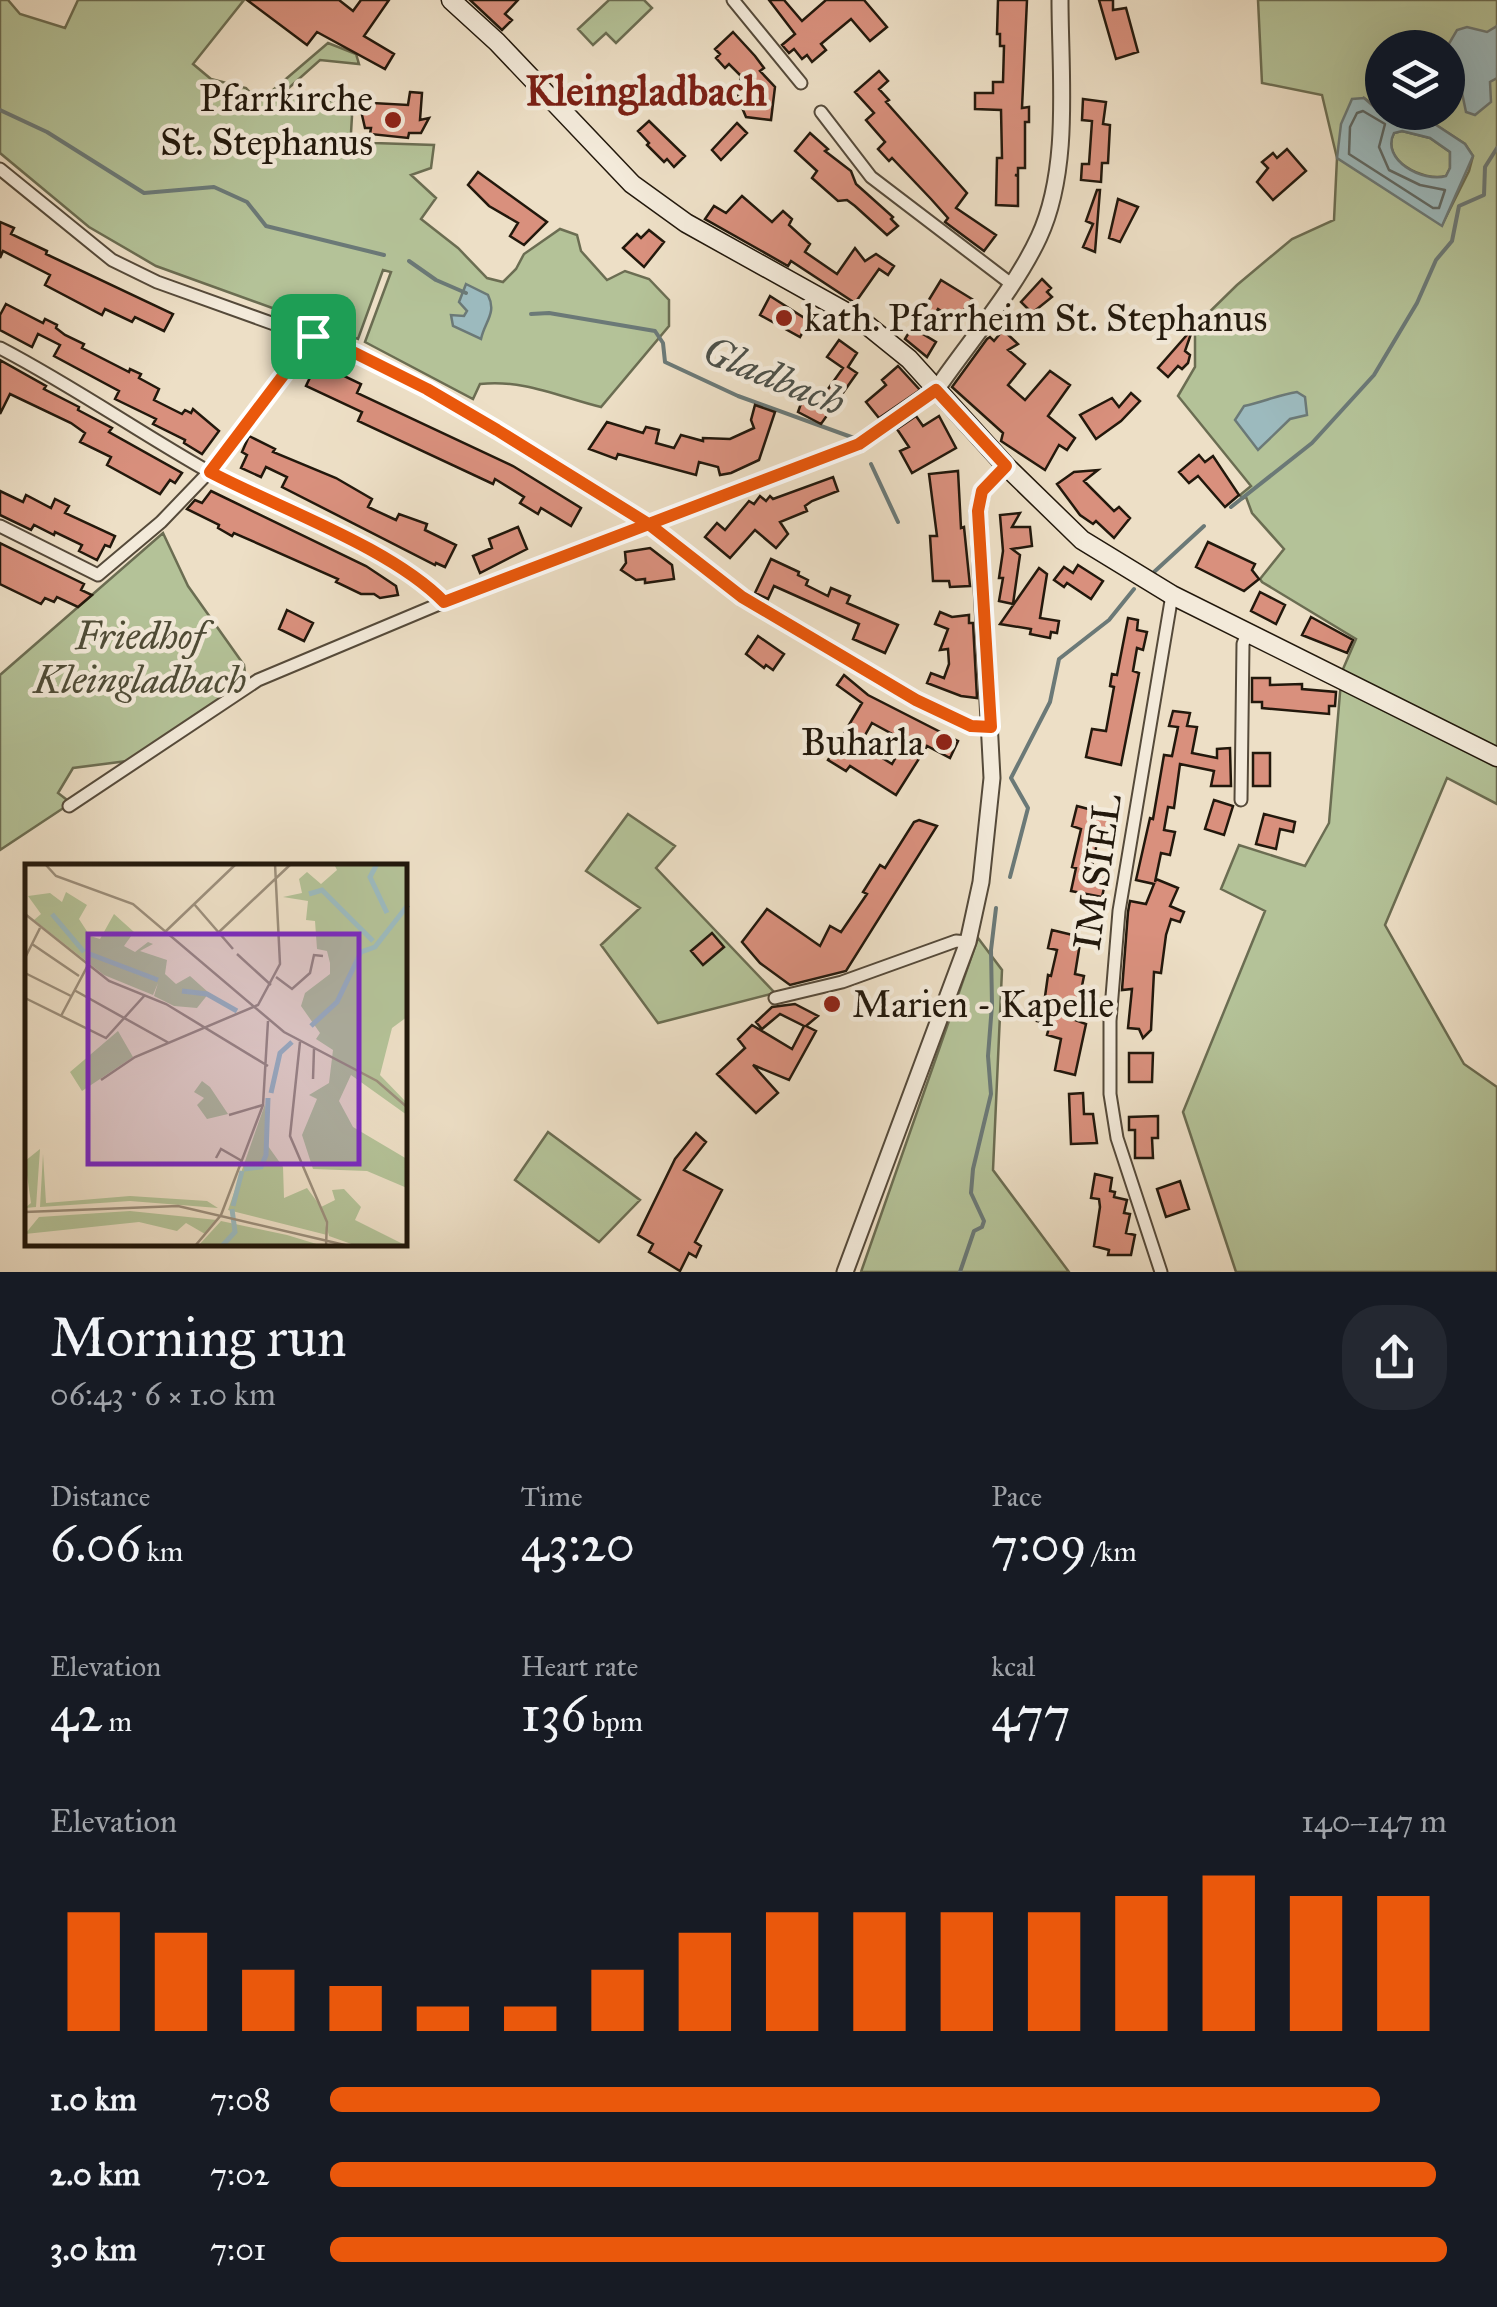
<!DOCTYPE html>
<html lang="en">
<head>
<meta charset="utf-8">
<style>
	body { margin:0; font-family:"IM FELL Great Primer",serif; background:#242831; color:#f1f3f6; height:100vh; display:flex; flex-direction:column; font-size:38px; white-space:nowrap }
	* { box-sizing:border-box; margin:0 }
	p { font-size:32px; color:#9ea1a6 }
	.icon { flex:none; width:55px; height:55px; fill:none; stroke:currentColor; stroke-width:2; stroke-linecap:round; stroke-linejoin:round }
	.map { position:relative; height:1272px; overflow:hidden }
	.details { display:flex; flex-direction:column; background:#171b24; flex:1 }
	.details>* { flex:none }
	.fabs { position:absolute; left:1365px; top:30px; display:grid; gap:20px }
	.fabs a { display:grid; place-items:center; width:100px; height:100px; border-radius:50%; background:#171b24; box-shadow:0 10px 40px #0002; font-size:50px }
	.pin { position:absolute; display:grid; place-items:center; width:85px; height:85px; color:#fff; margin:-42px; border-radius:20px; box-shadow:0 5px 15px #0006 }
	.round { display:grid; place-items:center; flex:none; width:105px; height:105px; border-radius:40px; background:#242831 }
	.head { display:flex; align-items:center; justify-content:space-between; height:170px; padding:0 50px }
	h1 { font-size:55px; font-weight:600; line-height:75px }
	.metrics { display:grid; grid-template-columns:repeat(3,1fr); gap:15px; height:170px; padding:10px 50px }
	.metrics div { display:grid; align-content:center }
	.metrics b { font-size:50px; font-weight:600 }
	.metrics small { font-size:28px; font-weight:400 }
	.metrics p { font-size:28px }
	.chart { height:280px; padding:20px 50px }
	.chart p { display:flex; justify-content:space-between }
	.chart svg { width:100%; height:180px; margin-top:10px; stroke:#ea580c; stroke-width:6 }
	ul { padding:0 50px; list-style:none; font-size:32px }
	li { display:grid; grid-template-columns:160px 120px 1fr; align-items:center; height:75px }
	li i { height:25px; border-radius:12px; background:#ea580c }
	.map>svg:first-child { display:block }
	.green { fill:#b4c298; stroke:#6b6d52; stroke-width:2.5; fill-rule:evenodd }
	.water { fill:#9cbabe; stroke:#6b7977; stroke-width:2.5; fill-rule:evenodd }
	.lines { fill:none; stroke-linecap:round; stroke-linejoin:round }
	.shore { stroke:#5f6965; stroke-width:2.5 }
	.stream { stroke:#6b7977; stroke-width:4 }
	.building { fill:#d9907d; stroke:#22180c; stroke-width:2.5; fill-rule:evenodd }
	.minor-casing { stroke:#554a3a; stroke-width:15 }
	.tertiary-casing { stroke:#554a3a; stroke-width:19 }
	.secondary-casing { stroke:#22180c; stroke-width:21 }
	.minor { stroke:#f3eada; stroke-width:11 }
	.tertiary { stroke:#f3eada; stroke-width:15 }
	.secondary { stroke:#f3eada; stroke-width:18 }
	.route-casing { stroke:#fff; stroke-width:20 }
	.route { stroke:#ea580c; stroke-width:12 }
	.poi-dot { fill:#8f2418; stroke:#f3eada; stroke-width:4 }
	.labels { text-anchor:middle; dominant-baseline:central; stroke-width:9; stroke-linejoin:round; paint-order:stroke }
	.poi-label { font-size:38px; fill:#22180c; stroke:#f3eada; text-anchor:end }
	.park-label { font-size:38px; font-style:italic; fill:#4e4b36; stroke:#f3eada }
	.street-label { font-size:38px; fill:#22180c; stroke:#f3eada }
	.water-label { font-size:40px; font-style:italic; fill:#4d514a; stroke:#f3eada }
	.quarter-label { font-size:42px; font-weight:bold; fill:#7a1f14; stroke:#f3eada }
	.inset-river { fill:none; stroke:#9cbabe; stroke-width:5 }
	.inset-road { fill:none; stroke:#9c8f7c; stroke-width:2.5 }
	.view { fill:#7b2cbf; fill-opacity:0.15; stroke:#7b2cbf; stroke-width:5 }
	.inset-edge { fill:none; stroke:#22180c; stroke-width:5 }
</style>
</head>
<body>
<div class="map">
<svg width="1497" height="1272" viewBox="0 0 1497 1272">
	<rect width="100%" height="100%" fill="#eddfc6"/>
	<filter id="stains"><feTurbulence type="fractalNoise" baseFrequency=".002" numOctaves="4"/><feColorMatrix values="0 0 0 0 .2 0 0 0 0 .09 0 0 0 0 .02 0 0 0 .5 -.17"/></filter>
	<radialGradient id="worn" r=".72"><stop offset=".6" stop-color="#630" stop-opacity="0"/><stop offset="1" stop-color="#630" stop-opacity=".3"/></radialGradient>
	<path class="green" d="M0 0H8L20 14 65 28 78 0H244L193 64 211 79 246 88 259 102 328 43 356 54 359 64 320 60 283 93 302 101H346L352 116 351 133 374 143 434 145 431 168 411 175 436 198 421 219 458 248 487 278 503 282 516 269 524 254 560 229 577 235 581 251 607 280 625 271 649 279 669 300V326L601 407C560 397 523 379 480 384L473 399 365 342 391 272 383 270 358 339 156 266 89 227 0 153Z
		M609 0H644L652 8 616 43 606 33 593 45 578 29Z
		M1258 0H1497V804L1447 778 1385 925 1464 1064 1497 1087V1272H1236L1183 1112 1265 911 1221 889 1239 845 1305 866 1329 823 1340 693 1343 669 1356 639 1262 582 1260 579 1284 549 1252 513 1246 497 1242 499 1240 495 1251 486 1178 396 1195 367V326L1237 285 1292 239 1334 220 1337 158 1322 95 1262 83ZM1382 48H1448V112L1403 113 1413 124 1422 116 1465 144 1473 156 1469 171 1442 225 1338 158 1364 98 1382 112Z
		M1402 131 1430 138 1450 152V168L1446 176C1423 182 1380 160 1394 133Z
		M163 533 188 586 244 665 246 683 127 761 73 768 58 793 71 803 0 850V675Z
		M628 814 675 846 656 868 775 993 658 1023 601 945 640 908 586 871Z
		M978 938 1002 970 993 1170 1069 1272H861Z
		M548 1132 640 1200 599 1242 515 1180Z"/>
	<path class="water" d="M1497 26V78L1490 82 1491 102 1475 115 1466 112 1461 88H1456L1450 98 1448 94 1447 47 1457 30 1467 27 1487 32Z
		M1364 98 1381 113H1403L1413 124 1421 115 1465 144 1473 156 1442 226 1337 158 1341 124 1352 99ZM1402 131 1430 138 1450 152V168L1446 176C1423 183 1380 160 1394 133Z
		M466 284 488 295C497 313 485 321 481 339L453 326 451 315 464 316 467 311 459 302Z
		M1297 392 1305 397 1307 415 1290 419 1258 450 1235 420 1244 406C1263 402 1278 395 1297 392Z"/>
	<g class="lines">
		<path class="shore" d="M1363 111 1385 124 1379 147 1389 170 1420 185 1445 190 1439 208H1433L1349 154 1350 127 1357 113Z"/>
		<path class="stream" d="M0 110 47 132 144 193 214 187 247 202 266 226 384 255
			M409 261 436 280 466 293
			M531 314 549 313 655 331 663 343 665 362 738 396 854 438
			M871 464 898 522
			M1231 507 1312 443 1374 375 1417 303 1436 260 1452 241 1459 206 1484 195 1485 167 1497 148
			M1154 572 1204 526
			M1010 877 1028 808 1011 778 1050 702 1059 659 1109 620 1134 589
			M960 1272 974 1231 982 1227 984 1221 971 1193 973 1169 991 1094 988 1056 992 1005 991 950 996 908"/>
	</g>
	<path class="building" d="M247 0H339L353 11 361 0H389L364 36 394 54 385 69 317 32 307 45Z
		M470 0H518L505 14 512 20 502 30Z
		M769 0H784L802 21 826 0H864L887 27 870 41 851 19 821 44 826 50 812 62 807 55 802 59 794 49 789 53 782 45 795 34Z
		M998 0H1027L1022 108 1029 107V122H1025V168H1018V175H1015L1018 176V206L996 205 997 158H1002L1001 110 975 109V93H993V82H1003L1004 46H1000V34H997Z
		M1099 0H1113V10L1126 8 1138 52 1116 59Z
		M733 32 755 56 764 68 760 71 775 87 771 120 746 117 738 98 741 76 729 64 725 68 716 58 720 54 715 49Z
		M879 71 888 81 879 89 889 100 886 102 967 193 956 208 996 235 984 251 945 222 948 218 931 199 892 158 889 161 878 149 885 142 866 120 874 113 855 92Z
		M410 92 422 93 420 120 429 118 421 133H409L408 138 370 134 371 128H365L362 115 367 110 372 111 373 103 408 105Z
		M1083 99 1106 102 1103 124 1110 125 1108 163H1102L1101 182 1081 180 1082 164H1089L1092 121 1082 120Z
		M649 121 685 156 674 167 667 159 664 162 647 145 649 143 638 131Z
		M737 123 747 133 721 160 712 150Z
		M810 133 828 149 825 151 851 171 856 184 893 217 891 219 898 226 887 235 855 206 847 200 838 201 812 178 817 171 795 151Z
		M1287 149 1306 171 1273 200 1257 182 1268 168 1262 162 1273 153 1277 158Z
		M478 172 547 222 524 245 510 236 518 223 489 206 468 185Z
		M1097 190H1100L1095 252 1083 247 1093 224 1086 221Z
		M742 196 772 222 783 211 792 219 789 225 810 244 805 252 837 274 855 248 865 261 876 254 894 266 888 275 879 269 855 303 791 261 788 266 705 219 714 206 726 213Z
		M1118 199 1138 207 1120 242 1109 238Z
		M0 222 14 228 11 234 47 251 46 254 173 314 164 331 135 317 132 322 105 309 102 315 45 285 50 275 3 251 0 258Z
		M649 230 664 242 644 267 623 248 637 234 641 238Z
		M1042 279 1051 288 1047 292 1052 297 1032 313 1021 302Z
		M941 280 972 299 956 321 938 309 923 334 936 342 927 357 905 339Z
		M770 296 809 321 800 337 760 315Z
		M6 304 43 323 45 319 57 325 56 328 65 335 84 344 82 348 129 372 130 369 141 374 139 378 159 389 154 400 182 414 185 410 191 413 193 409 219 431 202 454 184 443 185 440 153 424 156 419 115 399 119 391 54 356 60 345 38 334 32 347 0 330V315Z
		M1193 328 1185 351 1190 355 1188 363 1182 369 1178 366 1168 377 1158 368Z
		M1003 330 1018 344 1008 350 1025 364 1008 385 1025 400 1050 371 1070 385 1048 416 1075 438 1067 450 1059 445 1045 470 1001 441 1003 433 952 387 987 339 990 337 994 341Z
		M839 340 857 353 848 367 857 373 821 424 798 412 803 398 818 403 843 368 827 357Z
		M0 360 46 386 44 389 79 407 78 410 112 428 109 432 182 473 175 483 170 480 160 494 107 465 111 457 80 442 85 433 71 423 10 394 0 414Z
		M317 363 361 384 357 393 513 466 581 508 571 526 541 508 538 514 520 503 524 497 495 479 493 484 358 421 362 412 306 386Z
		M898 366 920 390 879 418 866 402 886 385 882 380Z
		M1131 393 1140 401 1121 421 1096 439 1080 415 1112 398 1119 407Z
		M755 405 775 412 759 460 731 473 720 475 718 467 699 462 696 475 618 454 616 459 589 449 607 422 643 433 646 427 659 430 656 443 674 448 681 435 703 441V438L730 439 754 428 751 420Z
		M916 416 923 426 939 416 956 448 912 473 900 451 909 447 897 429Z
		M249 436 275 449 273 452 336 478 372 499 368 507 396 520 399 514 427 524 425 530 456 545 445 567 436 563 435 565 282 487 287 477 266 467 261 477 241 468 247 455 242 452Z
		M1199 455 1205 462 1213 456 1239 495 1225 507 1198 476 1189 483 1179 472Z
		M1098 470 1084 481 1114 511 1119 507 1130 518 1114 538 1096 521 1093 524 1080 515 1057 484 1074 472Z
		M958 471 961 528 964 527 970 586 950 587 949 581H933L930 536H937L929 474Z
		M833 477 838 491 812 501 805 506 807 511 780 522 788 534 776 548 755 530 730 558 705 537 717 523 725 530 749 501 754 504 760 496 766 501 770 496 773 499Z
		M0 491 23 502 26 495 51 508 55 499 69 506 65 513 115 536 110 547 105 545 97 560 79 551 82 545 55 532 54 535 34 525 31 530 0 515Z
		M211 491 366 566 396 586 398 595 380 598 374 594H361L336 582 338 579 234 533 232 536 218 528 219 525 187 509 195 500 202 503Z
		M1020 513 1012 527H1030L1032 546 1012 549 1020 555 1013 604 999 601 1003 578H999L1003 551 1000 515Z
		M518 527 527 549 480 573 473 556 492 548 489 539Z
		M1208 542 1255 564 1252 570 1259 579 1244 591 1196 567Z
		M0 543 84 584 81 590 92 595 78 607 57 597 54 602 45 598 41 604 0 584Z
		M650 548 672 565 674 579 645 583V579L636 580 621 570 626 563 625 552Z
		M771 559 799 572 798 575 808 580 806 585 828 596 831 588 850 596 847 603 898 625 885 653 853 639 859 624 774 586 768 599 755 593Z
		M1078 565 1103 581 1091 599 1067 583 1064 587 1054 580 1064 567 1073 573Z
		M1039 568 1047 574 1040 618 1059 621 1057 633 1051 632 1050 638 1030 634 1031 629 1000 624Z
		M1260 592 1285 605 1276 624 1251 611Z
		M287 610 313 623 304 641 279 629Z
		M940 612 952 617 969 615V623H973L977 698 961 696 927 683 931 673 944 678 949 664 948 649 940 650 948 629 935 624Z
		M1311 617 1353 640 1347 653 1302 635Z
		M1128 618 1138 620 1137 630 1147 632 1143 650 1137 648 1133 671 1139 673 1121 765 1086 757 1092 729 1106 731 1114 687 1110 686 1112 674 1117 675Z
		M758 636 784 654 773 670 766 665 764 668 746 654Z
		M844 675 868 695 958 741 950 758 927 746 896 795 850 766 846 771 828 760 862 703 837 685ZM872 723 905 741 892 764 860 744Z
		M1252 678H1270V685L1302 684V689L1336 692 1335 706H1329V714L1262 708V702H1252Z
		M1173 711 1190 713 1187 726 1197 727 1192 753 1217 758V749L1230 748 1231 786H1211L1214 771 1180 764 1174 808 1168 807 1164 830 1175 832 1170 855 1161 853 1155 882 1156 879 1178 888 1170 906 1184 912 1180 922 1171 919 1166 935 1161 973 1154 972 1151 1030 1143 1038 1139 1029 1128 1028 1132 989 1122 990 1128 912 1130 901 1146 904 1154 884 1136 880 1150 818 1153 819 1164 755 1172 756 1178 727 1169 726Z
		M1253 753H1270V786H1253Z
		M1214 800 1233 806 1224 835 1205 829Z
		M1077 806 1111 815 1104 845 1097 843 1091 871 1107 874 1102 897 1071 891 1076 868 1072 867 1081 829 1072 826Z
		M1264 814 1295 822 1293 832 1280 829 1276 849 1256 844Z
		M919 820 937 826 846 971 790 985 760 963 742 942 767 909 820 946 830 926 841 932 867 894 863 892 880 865 885 868 914 822Z
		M1052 930 1081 937 1075 974 1084 976 1075 1020 1086 1024 1075 1075 1055 1070 1061 1039 1047 1035 1050 1024 1037 1021 1040 1010 1043 1011 1048 975 1051 976 1057 950 1048 948Z
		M712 933 724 947 703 965 691 951Z
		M795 1004 818 1016 806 1026 816 1031 789 1080 753 1065 778 1093 756 1113 717 1074 745 1048 738 1039 752 1025 792 1049 804 1026 780 1014 762 1029 756 1022 772 1007Z
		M1129 1053H1153L1152 1082H1129Z
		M1083 1093 1084 1114H1093L1097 1143 1071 1144 1069 1094Z
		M1158 1116V1138H1152L1153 1158H1135V1130H1129V1117Z
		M696 1133 706 1142 684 1170 722 1190 695 1242 701 1246 696 1257 689 1253 680 1271 649 1252 653 1244 638 1235 675 1159Z
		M1095 1174 1112 1178 1110 1191 1115 1192 1114 1197 1127 1200 1124 1213 1130 1214 1126 1233 1135 1235 1131 1255H1108L1109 1250 1094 1246 1100 1207 1099 1199 1091 1198Z
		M1180 1181 1189 1209 1166 1217 1157 1189Z"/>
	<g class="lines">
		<defs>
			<path id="minor" d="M733 0 801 83
				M821 112 871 177 1010 283
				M0 169 112 260 157 282 355 353 427 389 650 525 742 597 916 700 971 726 991 727
				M0 348C73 386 140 433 211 473 283 513 387 544 444 602
				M0 526 98 575 161 522 209 472 313 336
				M1241 800 1243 644 1247 633
				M69 806 258 680 444 602 859 444 936 390
				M775 998 842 982 956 941 968 942
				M1161 1272 1117 1138 1110 1094V1021L1119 911 1172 595"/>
			<path id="tertiary" d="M936 390C969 342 1015 289 1039 237 1071 168 1060 74 1060 0
				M845 1272 968 942 981 882 992 778 978 511 982 491 1006 466"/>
			<path id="secondary" d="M451 0 497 42 632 184 686 223 862 321 909 359 1006 466 1082 540 1172 595 1497 757"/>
		</defs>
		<use href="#minor" class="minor-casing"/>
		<use href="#tertiary" class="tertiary-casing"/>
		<use href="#secondary" class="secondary-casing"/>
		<use href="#minor" class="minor"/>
		<use href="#tertiary" class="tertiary"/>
		<use href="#secondary" class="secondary"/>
	</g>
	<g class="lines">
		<defs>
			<path id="route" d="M313 336 210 472C278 508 392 548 444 602L859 444 936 390 1006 466 982 491 978 511 991 727 971 726 916 700 742 597 650 525 497 430 427 389 355 353 313 336"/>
		</defs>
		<use href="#route" class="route-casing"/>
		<use href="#route" class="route"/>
	</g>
	<g class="poi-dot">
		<circle cx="393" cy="120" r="10"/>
		<circle cx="784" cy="318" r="10"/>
		<circle cx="944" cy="742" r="10"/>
		<circle cx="832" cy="1004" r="10"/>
	</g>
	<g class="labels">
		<g class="poi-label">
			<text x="373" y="98">Pfarrkirche<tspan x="373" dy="44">St. Stephanus</tspan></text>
			<text x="804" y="318" text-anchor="start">kath. Pfarrheim St. Stephanus</text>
			<text x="924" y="742">Buharla</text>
			<text x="852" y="1004" text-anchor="start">Marien - Kapelle</text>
		</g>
		<g class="park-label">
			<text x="140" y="636">Friedhof<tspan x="140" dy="44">Kleingladbach</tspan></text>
		</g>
		<g class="street-label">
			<text transform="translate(1097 872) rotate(-82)">IM SIEL</text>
		</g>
		<g class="water-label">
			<text transform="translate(774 376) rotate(22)">Gladbach</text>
		</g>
		<g class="quarter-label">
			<text x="646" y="91">Kleingladbach</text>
		</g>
	</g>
	<g transform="translate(25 864)">
		<rect width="382" height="382" fill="#eddfc6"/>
		<path d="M309 0H382V153L367 164 355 211 382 239V251L326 211 314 237 328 263 382 295V324L342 307 288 305 277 271 292 235 284 231 304 219 308 186 291 175 295 169 276 142 280 129 305 110V99L302 87 292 85 290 57 281 56 283 37 258 33 277 29 274 15 282 8 296 20 312 6ZM41 28 62 41 54 55 65 72 75 75 89 50 109 68 99 82 110 88 123 78 128 80 115 87 142 96 140 110 151 120 165 112 184 129 172 144 149 142 129 132 133 119 128 131 79 111 9 56 16 50 3 32 25 29 37 38ZM93 167 108 193 57 227 45 208ZM177 217 185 223 203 250 182 255 172 241 179 234 169 228ZM240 240 243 282 258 303 259 334 282 324 296 343 310 336 307 326 319 325 336 343 330 356 382 382H332L304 372 300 357 302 371 203 346ZM15 285 11 343 0 344 6 339 0 297ZM18 290 21 339 105 332 182 337 193 344 105 337 15 343ZM105 347 192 356 180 370 161 359 152 367 114 358 0 370 14 353ZM196 357 262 371 298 382H173Z" fill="#b4c298"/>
		<path class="inset-river" d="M352 0 345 13 362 49M284 30 297 26 348 77M27 50 59 88M62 89 133 116M157 127 182 130 212 147M286 162 312 138 336 88 350 83 383 41M246 229 255 189 267 178M219 305 236 303 241 291 243 234M208 342 217 307M197 382 210 368 207 345"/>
		<path class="inset-road" d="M20 0 31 12 108 40 259 168 352 217 383 244M169 40 208 85M0 50 84 117 141 140 243 202M141 67 211 0M194 68 266 0M7 80 54 112M212 90 246 121M0 94 15 64M0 109 46 132M251 113 267 125 285 109 289 91 298 92M49 126 144 179M0 134 81 174 120 131M36 152 63 101M275 178 265 272 302 358 301 382M288 215 289 185M76 216 110 193 233 141 255 100 250 0M204 251 238 241M191 294 196 285 217 297M0 348 153 342 324 382M170 382 196 351 238 241 243 157"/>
		<path class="view" d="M63 70H334V300H63Z"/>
		<rect width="382" height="382" class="inset-edge"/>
	</g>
	<rect width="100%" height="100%" filter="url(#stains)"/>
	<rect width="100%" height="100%" fill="url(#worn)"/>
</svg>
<div class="fabs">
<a><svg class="icon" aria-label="layers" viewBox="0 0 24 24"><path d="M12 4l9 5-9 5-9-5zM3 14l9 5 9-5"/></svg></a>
</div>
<div class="pin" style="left:313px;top:336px;background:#1e9e55"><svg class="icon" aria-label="arrive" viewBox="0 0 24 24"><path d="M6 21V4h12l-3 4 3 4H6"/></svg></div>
</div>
<section class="details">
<div class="head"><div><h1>Morning run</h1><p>06:43 · 6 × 1.0 km</p></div><a class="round"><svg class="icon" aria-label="share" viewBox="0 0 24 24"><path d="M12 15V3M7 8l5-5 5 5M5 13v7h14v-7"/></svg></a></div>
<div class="metrics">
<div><p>Distance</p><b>6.06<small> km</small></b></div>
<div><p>Time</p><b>43:20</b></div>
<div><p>Pace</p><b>7:09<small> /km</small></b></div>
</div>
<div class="metrics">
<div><p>Elevation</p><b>42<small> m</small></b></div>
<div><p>Heart rate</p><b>136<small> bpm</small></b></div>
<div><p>kcal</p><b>477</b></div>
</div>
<div class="chart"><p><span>Elevation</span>140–147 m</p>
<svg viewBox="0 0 160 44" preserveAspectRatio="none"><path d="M5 44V15M15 44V20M25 44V29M35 44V33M45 44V38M55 44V38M65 44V29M75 44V20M85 44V15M95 44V15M105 44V15M115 44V15M125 44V11M135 44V6M145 44V11M155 44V11"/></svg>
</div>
<ul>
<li><b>1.0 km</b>7:08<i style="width:94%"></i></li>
<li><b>2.0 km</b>7:02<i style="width:99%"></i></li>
<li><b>3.0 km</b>7:01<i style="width:100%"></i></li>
</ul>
</section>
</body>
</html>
